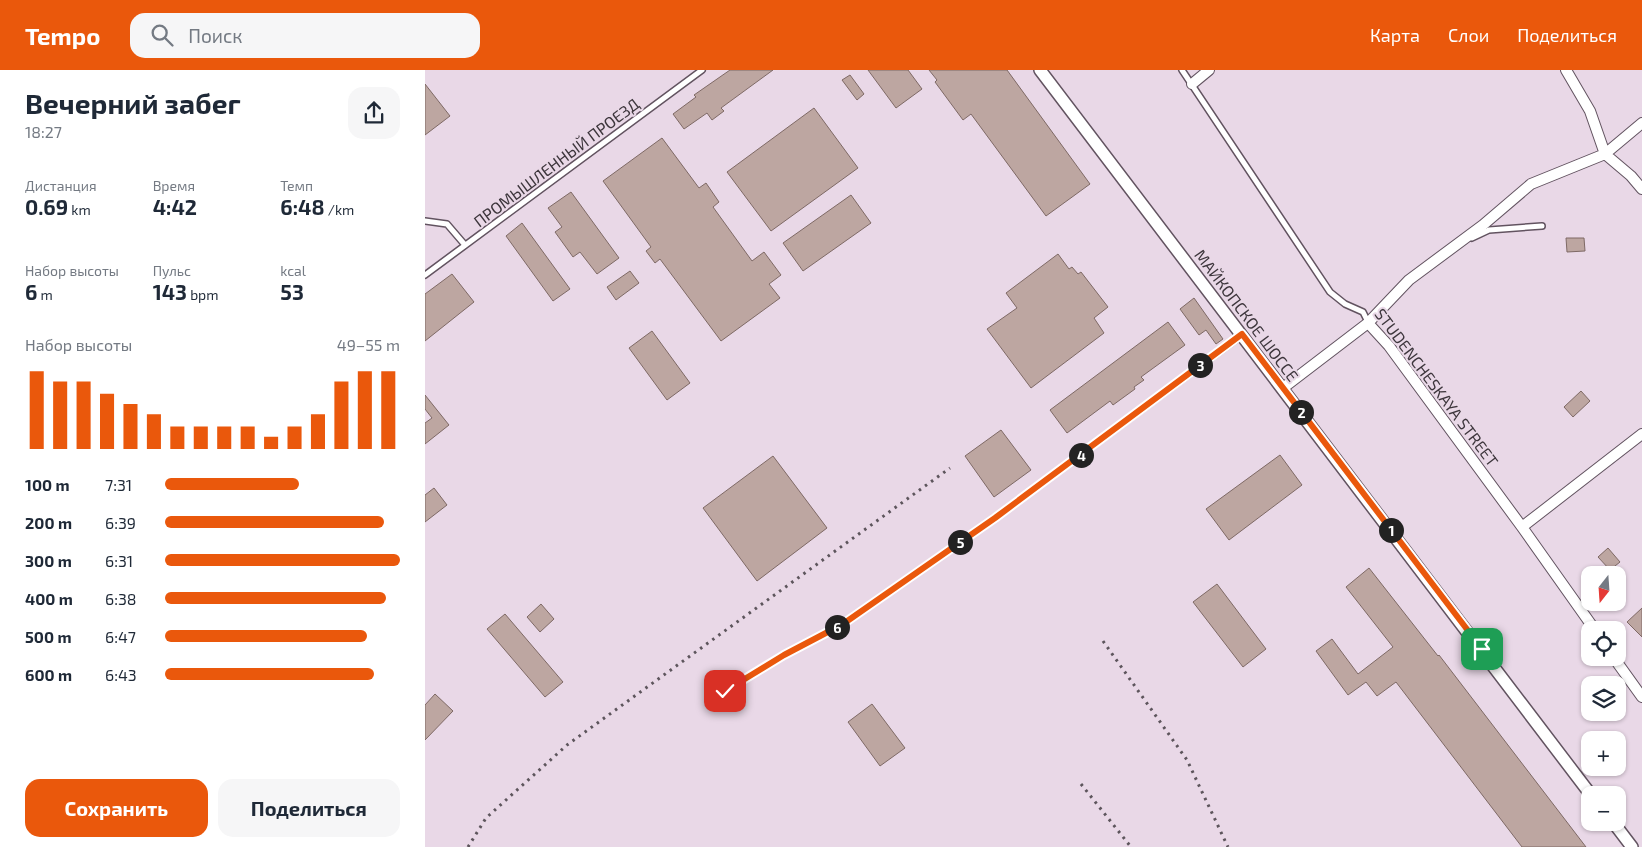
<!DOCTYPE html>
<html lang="ru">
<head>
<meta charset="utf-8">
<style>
	body { margin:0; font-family:"Exo 2",sans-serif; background:#f6f6f7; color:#1f2937; height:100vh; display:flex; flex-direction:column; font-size:19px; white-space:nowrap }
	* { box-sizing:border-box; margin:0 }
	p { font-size:16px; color:#747a83 }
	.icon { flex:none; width:28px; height:28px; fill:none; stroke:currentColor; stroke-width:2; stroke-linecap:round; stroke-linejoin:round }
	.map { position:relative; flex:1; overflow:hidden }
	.side { display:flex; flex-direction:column; background:#fff; width:425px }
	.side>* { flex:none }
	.needle { width:32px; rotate:197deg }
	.tools { position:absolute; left:1156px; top:496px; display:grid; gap:10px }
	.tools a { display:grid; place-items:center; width:45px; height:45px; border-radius:10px; background:#fff; box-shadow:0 1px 4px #0004; font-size:25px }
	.pin { position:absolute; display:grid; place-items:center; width:42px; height:42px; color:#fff; margin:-21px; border-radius:10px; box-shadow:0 2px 8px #0006 }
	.km { position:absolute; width:25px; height:25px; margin:-12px; border-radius:50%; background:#222; color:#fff; font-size:14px; line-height:25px; text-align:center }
	.round { display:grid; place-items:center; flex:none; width:52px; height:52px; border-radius:15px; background:#f6f6f7 }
	.summary { display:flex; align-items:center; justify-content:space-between; height:85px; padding:0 25px }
	h1 { font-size:28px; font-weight:700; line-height:38px }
	.figures { display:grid; grid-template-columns:repeat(3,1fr); gap:8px; height:85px; padding:5px 25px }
	.figures div { display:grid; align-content:center }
	.figures b { font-size:21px; font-weight:700 }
	.figures small { font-size:14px; font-weight:400 }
	.figures p { font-size:14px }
	.chart { height:140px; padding:10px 25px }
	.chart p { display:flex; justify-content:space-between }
	.chart svg { width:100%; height:90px; margin-top:5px; stroke:#ea580c; stroke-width:6 }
	.primary-button { display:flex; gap:10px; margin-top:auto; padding:10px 25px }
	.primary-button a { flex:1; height:58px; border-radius:15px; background:#ea580c; color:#fff; font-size:20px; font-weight:700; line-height:58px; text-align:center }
	.primary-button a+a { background:#f6f6f7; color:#1f2937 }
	ul { padding:0 25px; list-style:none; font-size:16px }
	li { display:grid; grid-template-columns:80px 60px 1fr; align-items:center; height:38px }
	li i { height:12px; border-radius:6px; background:#ea580c }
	header { display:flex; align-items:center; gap:30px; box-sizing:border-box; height:70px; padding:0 25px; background:#ea580c; color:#fff }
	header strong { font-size:24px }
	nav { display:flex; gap:28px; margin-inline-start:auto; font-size:18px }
	.search { width:350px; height:45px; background:#f6f6f7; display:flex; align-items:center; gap:12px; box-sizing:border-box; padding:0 18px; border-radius:15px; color:#747a83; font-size:19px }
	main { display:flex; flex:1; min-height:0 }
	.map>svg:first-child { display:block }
	.building { fill:#bda6a1; stroke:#7e6965 }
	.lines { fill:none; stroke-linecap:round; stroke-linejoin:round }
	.service-casing { stroke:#625360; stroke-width:8 }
	.minor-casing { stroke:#625360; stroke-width:12 }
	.tertiary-casing { stroke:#625360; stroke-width:14 }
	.service { stroke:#fff; stroke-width:5 }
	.minor { stroke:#fff; stroke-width:10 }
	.tertiary { stroke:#fff; stroke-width:11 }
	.rail { stroke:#5d555c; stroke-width:3; stroke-dasharray:2.5 5; stroke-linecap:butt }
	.route-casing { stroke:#fff; stroke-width:10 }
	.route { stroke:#ea580c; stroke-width:6 }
	.labels { text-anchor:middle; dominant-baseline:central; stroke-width:4; stroke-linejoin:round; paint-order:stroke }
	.street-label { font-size:16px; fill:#3d363c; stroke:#e9d8e7 }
</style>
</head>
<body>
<header>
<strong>Tempo</strong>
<div class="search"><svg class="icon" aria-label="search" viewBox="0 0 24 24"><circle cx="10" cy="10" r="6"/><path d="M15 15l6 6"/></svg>Поиск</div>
<nav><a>Карта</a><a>Слои</a><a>Поделиться</a></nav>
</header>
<main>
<section class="side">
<div class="summary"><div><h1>Вечерний забег</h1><p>18:27</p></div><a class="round"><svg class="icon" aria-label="share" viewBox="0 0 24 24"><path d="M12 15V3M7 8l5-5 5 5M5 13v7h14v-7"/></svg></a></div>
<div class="figures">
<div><p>Дистанция</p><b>0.69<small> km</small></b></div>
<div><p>Время</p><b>4:42</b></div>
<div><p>Темп</p><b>6:48<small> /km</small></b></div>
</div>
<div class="figures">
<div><p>Набор высоты</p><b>6<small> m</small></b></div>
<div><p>Пульс</p><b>143<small> bpm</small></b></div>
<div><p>kcal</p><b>53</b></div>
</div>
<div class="chart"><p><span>Набор высоты</span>49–55 m</p>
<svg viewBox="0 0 160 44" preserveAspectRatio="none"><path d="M5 44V6M15 44V11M25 44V11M35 44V17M45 44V22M55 44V27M65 44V33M75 44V33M85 44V33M95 44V33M105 44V38M115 44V33M125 44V27M135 44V11M145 44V6M155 44V6"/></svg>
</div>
<ul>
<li><b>100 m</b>7:31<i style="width:57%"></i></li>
<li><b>200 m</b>6:39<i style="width:93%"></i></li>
<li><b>300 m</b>6:31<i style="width:100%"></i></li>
<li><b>400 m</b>6:38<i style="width:94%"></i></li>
<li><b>500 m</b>6:47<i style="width:86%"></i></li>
<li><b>600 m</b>6:43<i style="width:89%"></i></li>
</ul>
<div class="primary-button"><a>Сохранить</a><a>Поделиться</a></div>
</section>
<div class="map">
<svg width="1217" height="777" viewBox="0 0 1217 777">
	<rect width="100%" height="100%" fill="#e9d8e7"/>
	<path class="building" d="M305 0H348L296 38 299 41 287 50 282 43 259 59 248 44 271 27 269 25Z
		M443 0H483L497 19 471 38Z
		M504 0H582L665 114 621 146 546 44 538 50 510 12 512 10Z
		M425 5 439 24 432 30 417 10Z
		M0 14 25 46 0 65Z
		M389 38 433 98 346 161 302 102Z
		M237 68 274 118 281 113 294 132 288 137 327 191 339 182 356 205 344 214 355 228 296 271 235 189 230 193 221 181 226 177 178 111Z
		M146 122 194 188 172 204 155 182 148 187 130 162 137 157 123 138Z
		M426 125 446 153 378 201 358 173Z
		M97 153 145 219 128 231 81 166Z
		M1141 168H1159L1160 181 1142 182Z
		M633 184 644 199 647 197 653 204 656 202 683 237 669 248 679 263 606 318 562 259 592 238 581 223Z
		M205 201 214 213 191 230 182 217Z
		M27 204 49 232 0 271V224Z
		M769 228 798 269 791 274 781 260 774 265 755 239Z
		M743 252 760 275 716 307 719 310 709 317 710 319 688 335 685 331 642 363 625 340Z
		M227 261 265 313 242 330 204 278Z
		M1156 321 1165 331 1148 347 1139 337Z
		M0 325 24 355 0 374V353L7 348 0 339Z
		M576 360 606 400 569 427 540 386Z
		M855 385 877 415 804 470 781 439Z
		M348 386 402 458 332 511 278 438Z
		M9 418 22 435 0 452V425Z
		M1183 478 1195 492 1185 500 1173 487Z
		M944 498 1013 586 1014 585 1161 777H1097L971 612 952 626 941 612 923 625 891 581 907 569 933 604 968 577 921 517Z
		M792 514 841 579 818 597 768 532Z
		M116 534 129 549 115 562 102 547Z
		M1217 538V567L1202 552Z
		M80 544 138 612 120 627 62 559Z
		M10 624 28 641 0 670V635Z
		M447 634 480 678 455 696 423 652Z"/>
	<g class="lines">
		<defs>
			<path id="service" d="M757 0 905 222 920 234 938 242 943 252
				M0 151 22 154 40 175
				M1047 168 1064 160 1117 156
				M0 205 277 0
				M300 621 359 585 418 554 570 448 817 265"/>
			<path id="minor" d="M1141 0 1165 41 1180 84 1206 106 1217 119
				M767 14 784 0
				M943 253 964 276 1097 457 1170 560
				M858 318 943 253 984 210 1058 155 1106 114 1180 84 1217 53
				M1097 457 1217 364
				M1189 588 1217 627"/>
			<path id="tertiary" d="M615 0 1166 725
				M1188 752 1207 777"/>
		</defs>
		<use href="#service" class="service-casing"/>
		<use href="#minor" class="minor-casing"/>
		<use href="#tertiary" class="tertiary-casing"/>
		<use href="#service" class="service"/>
		<use href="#minor" class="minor"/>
		<use href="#tertiary" class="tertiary"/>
		<path class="rail" d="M678 571 762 690 803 777
			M656 714 706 777
			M43 777 61 748 142 675 525 398"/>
	</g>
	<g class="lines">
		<defs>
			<path id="route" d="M300 621 359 585 418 554 570 448 817 264 1057 579"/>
		</defs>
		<use href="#route" class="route-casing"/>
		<use href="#route" class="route"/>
	</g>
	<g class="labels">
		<g class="street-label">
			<text transform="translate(131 92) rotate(-37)">ПРОМЫШЛЕННЫЙ ПРОЕЗД</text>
			<text transform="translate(822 245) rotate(53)">МАЙКОПСКОЕ ШОССЕ</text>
			<text transform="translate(1012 317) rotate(53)">STUDENCHESKAYA STREET</text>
		</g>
	</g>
</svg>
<div class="tools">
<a><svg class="needle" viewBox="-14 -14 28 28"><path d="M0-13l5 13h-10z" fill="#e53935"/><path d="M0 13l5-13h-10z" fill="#747a83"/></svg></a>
<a><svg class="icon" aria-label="locate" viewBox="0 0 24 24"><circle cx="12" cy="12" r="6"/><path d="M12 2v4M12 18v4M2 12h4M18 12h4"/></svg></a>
<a><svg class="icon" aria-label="layers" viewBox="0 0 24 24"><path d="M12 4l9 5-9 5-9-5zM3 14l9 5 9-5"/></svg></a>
<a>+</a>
<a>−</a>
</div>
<div class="pin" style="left:1057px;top:579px;background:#1e9e55"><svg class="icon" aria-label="arrive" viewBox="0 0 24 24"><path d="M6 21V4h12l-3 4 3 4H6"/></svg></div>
<div class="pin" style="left:300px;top:621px;background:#d93025"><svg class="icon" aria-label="check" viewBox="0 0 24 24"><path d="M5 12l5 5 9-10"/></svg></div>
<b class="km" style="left:966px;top:460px">1</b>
<b class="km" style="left:876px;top:342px">2</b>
<b class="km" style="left:775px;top:295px">3</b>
<b class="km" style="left:656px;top:385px">4</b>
<b class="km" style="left:535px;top:472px">5</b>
<b class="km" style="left:412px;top:557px">6</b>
</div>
</main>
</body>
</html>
